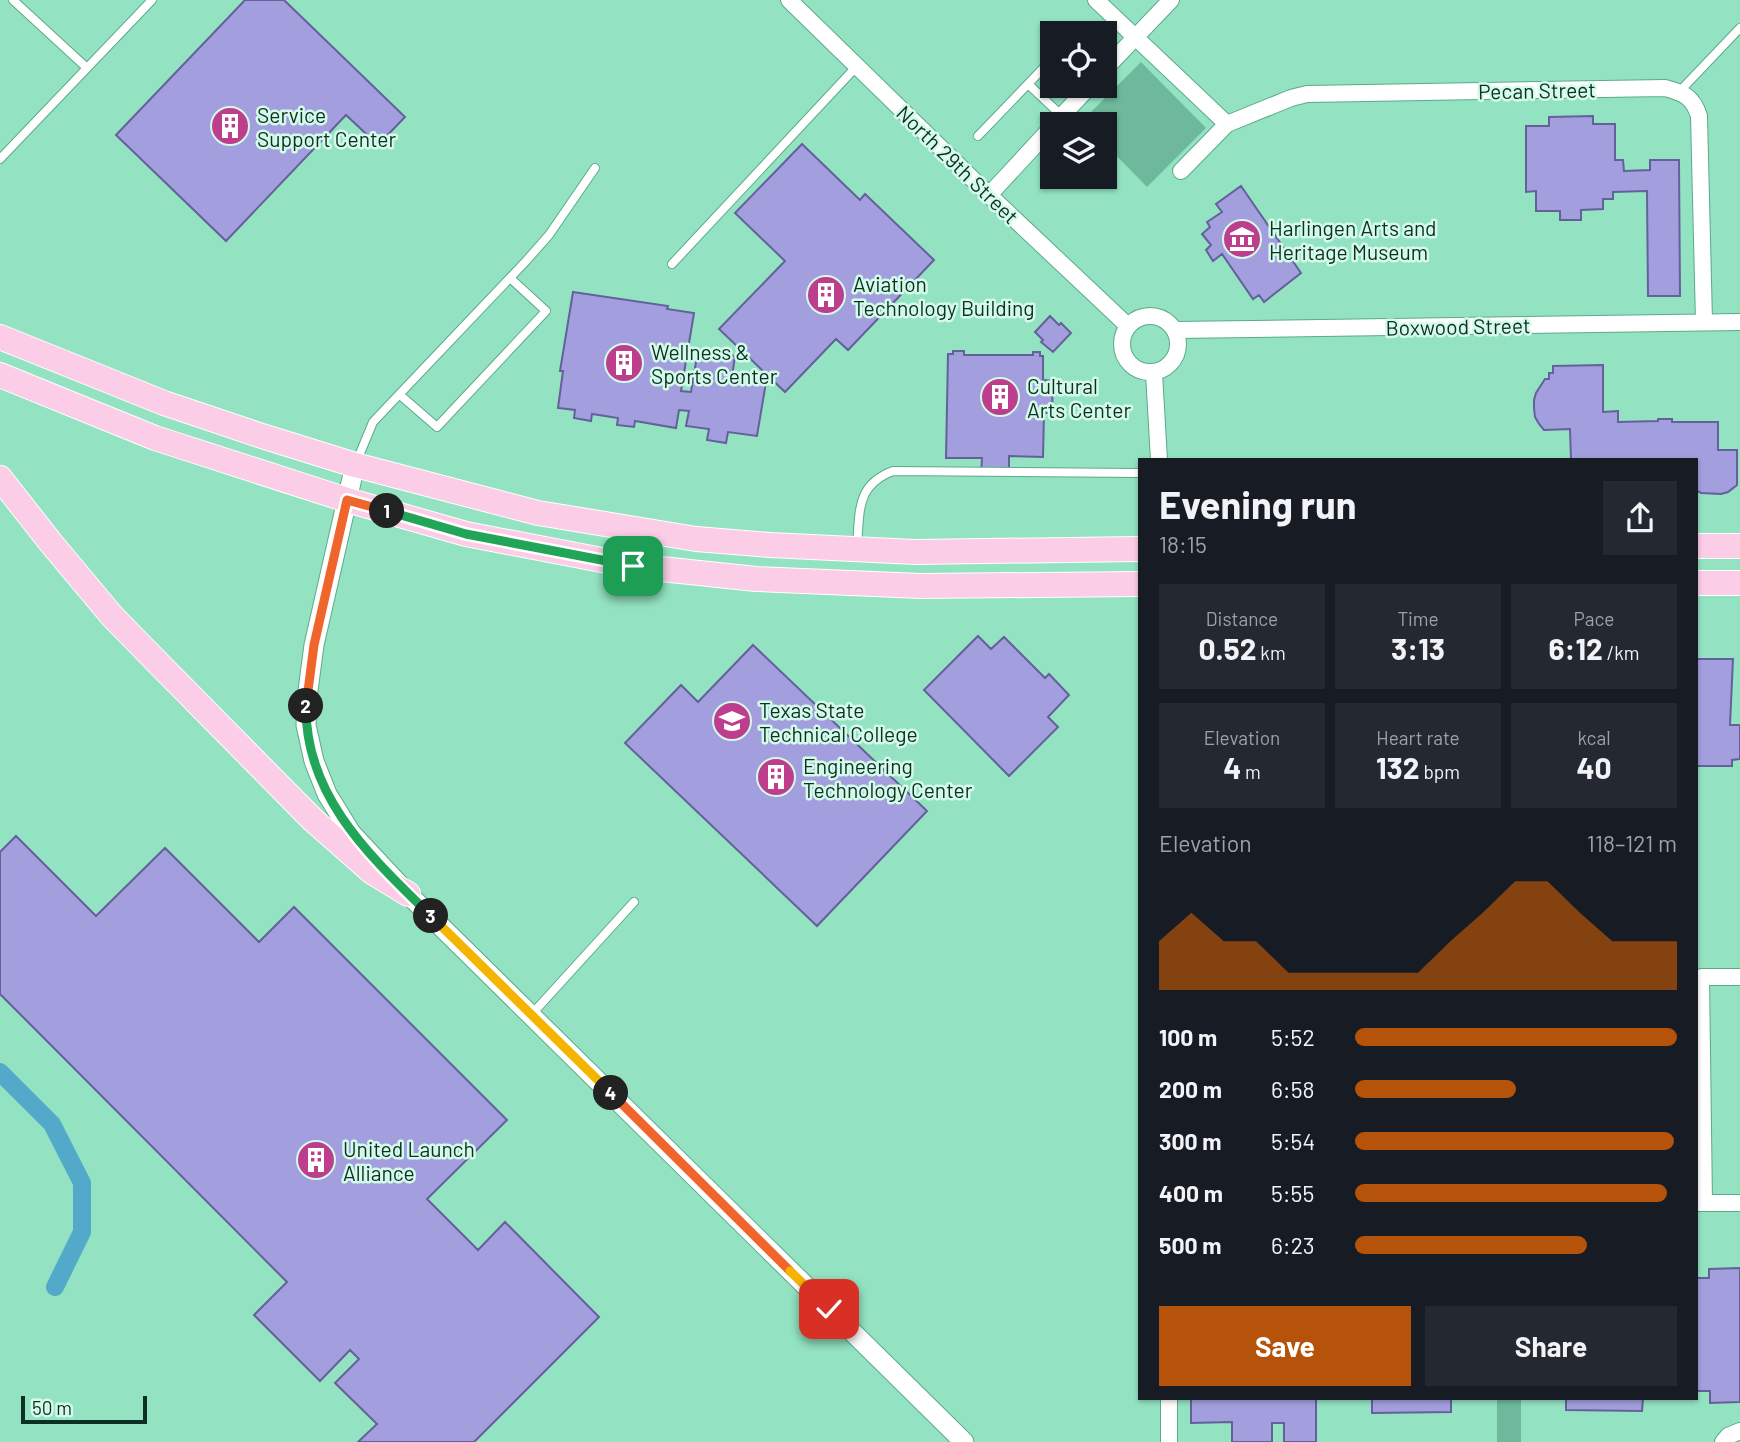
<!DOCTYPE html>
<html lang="en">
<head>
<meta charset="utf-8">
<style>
	body { margin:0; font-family:Barlow,sans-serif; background:#242831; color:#f1f3f6; height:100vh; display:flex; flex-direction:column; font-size:26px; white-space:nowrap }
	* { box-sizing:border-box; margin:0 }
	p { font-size:23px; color:#9ea1a6 }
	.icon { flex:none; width:38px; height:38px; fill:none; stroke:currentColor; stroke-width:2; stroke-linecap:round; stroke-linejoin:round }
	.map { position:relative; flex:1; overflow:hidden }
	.details { position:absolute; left:1138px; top:458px; width:560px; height:942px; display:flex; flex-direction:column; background:#171b24; border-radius:0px; box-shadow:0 2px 5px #0004 }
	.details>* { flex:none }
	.tools { position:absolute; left:1040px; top:21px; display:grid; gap:14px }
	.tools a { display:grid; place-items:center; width:77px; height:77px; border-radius:0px; background:#171b24; box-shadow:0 2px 5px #0004; font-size:35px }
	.scale { position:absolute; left:21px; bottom:18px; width:126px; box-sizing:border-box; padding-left:7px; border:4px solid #0e3024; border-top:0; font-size:19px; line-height:24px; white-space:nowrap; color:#0e3024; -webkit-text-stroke:5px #d4fbe9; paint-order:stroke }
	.pin { position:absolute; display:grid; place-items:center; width:60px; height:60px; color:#fff; margin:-30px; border-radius:14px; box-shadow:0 4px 10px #0006 }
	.km { position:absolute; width:35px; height:35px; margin:-18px; border-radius:50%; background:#222; color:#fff; font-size:19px; line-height:35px; text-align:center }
	.round { display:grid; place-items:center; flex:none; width:74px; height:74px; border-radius:0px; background:#242831 }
	.overview { display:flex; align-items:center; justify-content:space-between; height:119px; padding:0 21px }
	h1 { font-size:38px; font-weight:700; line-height:52px }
	.metrics { display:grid; grid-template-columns:repeat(3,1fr); gap:10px; height:119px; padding:7px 21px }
	.metrics div { display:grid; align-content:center; border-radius:0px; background:#242831; text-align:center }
	.metrics b { font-size:30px; font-weight:700 }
	.metrics small { font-size:19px; font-weight:400 }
	.metrics p { font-size:19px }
	.chart { height:196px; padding:14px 21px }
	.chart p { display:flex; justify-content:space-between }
	.chart svg { width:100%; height:126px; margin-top:7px; fill:#b45309; opacity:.7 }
	.button { display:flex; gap:14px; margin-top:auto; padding:14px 21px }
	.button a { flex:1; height:80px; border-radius:0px; background:#b45309; color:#fff; font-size:28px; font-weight:700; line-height:80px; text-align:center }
	.button a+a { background:#242831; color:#f1f3f6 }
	ul { padding:0 21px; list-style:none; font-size:23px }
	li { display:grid; grid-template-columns:112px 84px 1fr; align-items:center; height:52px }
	li i { height:18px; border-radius:9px; background:#b45309 }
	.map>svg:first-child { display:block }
	.green { fill:#6eb99b }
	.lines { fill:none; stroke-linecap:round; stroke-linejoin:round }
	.canal { stroke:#53a9ca; stroke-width:18 }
	.building { fill:#a39fdf; stroke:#64609a; stroke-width:2 }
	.service-casing { stroke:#5baa8b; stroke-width:10 }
	.minor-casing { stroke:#5baa8b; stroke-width:18 }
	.tertiary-casing { stroke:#5baa8b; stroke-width:21 }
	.primary-casing { stroke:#fff; stroke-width:26 }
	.service { stroke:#fff; stroke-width:8 }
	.minor { stroke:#fff; stroke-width:16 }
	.tertiary { stroke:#fff; stroke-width:19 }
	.primary { stroke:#fbcde6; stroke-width:24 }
	.split-1-casing { stroke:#fff; stroke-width:14 }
	.split-2-casing { stroke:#fff; stroke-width:14 }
	.split-3-casing { stroke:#fff; stroke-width:14 }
	.split-4-casing { stroke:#fff; stroke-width:14 }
	.split-5-casing { stroke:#fff; stroke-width:14 }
	.split-6-casing { stroke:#fff; stroke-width:14 }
	.split-1 { stroke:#22a559; stroke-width:9 }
	.split-2 { stroke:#f0652b; stroke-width:9 }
	.split-3 { stroke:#22a559; stroke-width:9 }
	.split-4 { stroke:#f5b400; stroke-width:9 }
	.split-5 { stroke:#f0652b; stroke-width:9 }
	.split-6 { stroke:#f5b400; stroke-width:9 }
	.labels { text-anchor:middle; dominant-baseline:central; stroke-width:5; stroke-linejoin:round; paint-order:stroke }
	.street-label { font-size:21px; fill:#0e3024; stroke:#d4fbe9 }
	.poi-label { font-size:21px; fill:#0e3024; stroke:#d4fbe9; text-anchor:start }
</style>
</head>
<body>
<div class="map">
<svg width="1740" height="1442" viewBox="0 0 1740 1442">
	<rect width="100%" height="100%" fill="#93e3c2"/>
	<path class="green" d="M1141 62 1206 128 1147 187 1104 143V124H1085L1082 121Z
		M1497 1398H1521V1442H1497Z"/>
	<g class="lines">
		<path class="canal" d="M0 1072 52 1124 82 1183V1232L55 1287"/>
	</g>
	<path class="building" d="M245 0H284L405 117 378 145 346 115 226 241 116 135Z
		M1593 116V124H1615V160H1623L1624 171 1650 170V160H1679L1680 296H1648L1647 191 1613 192V199H1603V209L1581 210V220H1560V211H1536V191L1526 192V126H1549V117Z
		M802 144 860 200 865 194 934 260 848 350 836 339 785 392 719 329 785 261 735 213Z
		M1241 186 1301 273 1264 302 1259 295 1253 299 1222 254 1213 261 1206 250 1211 245 1202 234 1210 227 1207 222 1222 212 1216 204Z
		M573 292 668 306 667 309 694 313 681 391 691 392 698 350 735 356 732 377 766 382 757 436 728 432 726 443 707 440 709 429 686 426 689 411 679 410 676 428 635 421 634 427 617 425 618 418 592 414 591 421 574 418 575 410 558 408 563 371H560Z
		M1050 316 1059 325 1061 323 1071 333 1053 352 1041 342 1043 340 1035 332Z
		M953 351H964V355H1033V352H1040V356H1043V380L1053 381 1052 413H1044L1043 457 1009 456V474H981L982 458H946L948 354H953Z
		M1603 365V412L1618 411V422L1658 421V419H1672V422H1718V450H1737V485L1728 492 1721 494 1701 493 1696 490V460H1571L1570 429 1544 430 1539 424 1535 417 1534 408V400L1536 393 1545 379H1549V373H1553V366Z
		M978 636 991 649 1004 637 1045 678 1049 674 1069 695 1048 717 1058 727 1009 776 924 690Z
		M753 645 927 811 817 926 625 743 681 685 698 702Z
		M1696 659H1733L1730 725H1740V759L1732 760V766H1696Z
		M16 836 96 916 165 848 259 942 294 907 507 1120 427 1199 478 1250 505 1222 599 1317 474 1442H358L377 1424 335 1383 359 1359 350 1350 320 1381 254 1315 287 1282 0 994V852Z
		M1740 1268V1402L1710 1403V1391H1696V1278H1709V1269Z
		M1191 1398H1316V1442H1284V1423H1272V1442H1232V1422L1191 1423Z
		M1372 1398H1451V1412L1372 1413Z
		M1566 1398H1643L1642 1411 1566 1410Z"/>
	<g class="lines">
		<defs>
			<path id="service" d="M13 0 87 68
				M1077 33H1078
				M1052 59 1028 84 1062 116
				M1679 92 1740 28
				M978 136 1028 84
				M0 159 152 0
				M672 264 857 66
				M400 395 437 427 546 311 510 278
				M356 463 373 422 526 261 549 235 595 168
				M857 545C860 511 856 485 893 471L1139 473
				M532 1014 634 902"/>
			<path id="minor" d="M789 0 989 195 1128 326
				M1096 0 1227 124
				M1104 70 1171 0
				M1054 124 1090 86
				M1181 171 1227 124 1291 98 1307 94 1665 88C1684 93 1693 97 1699 116L1704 322
				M989 195 1052 127
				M1122 344a28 28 0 1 1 56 0a28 28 0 1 1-56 0Z
				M1175 330 1740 322
				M1154 373 1159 460
				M1696 1203H1740
				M1704 1203 1701 977H1740
				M1169 1398V1442
				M1723 1442 1728 1436 1740 1431"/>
			<path id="tertiary" d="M355 465 314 645 307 698 306 725 314 761 327 794 351 833 408 894 964 1442"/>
			<path id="primary" d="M0 337 164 403 262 436 355 465 538 513 696 539 770 545 915 552 1139 549
				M0 375 155 438 347 500 466 534 633 566 756 579 921 586 1139 584
				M0 478 51 543 112 616 159 664 313 820 372 872 408 894
				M1696 546H1740
				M1696 583H1740"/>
		</defs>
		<use href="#service" class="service-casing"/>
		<use href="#minor" class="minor-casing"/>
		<use href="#tertiary" class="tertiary-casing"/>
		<use href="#primary" class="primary-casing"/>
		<use href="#service" class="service"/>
		<use href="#minor" class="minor"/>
		<use href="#tertiary" class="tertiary"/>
		<use href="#primary" class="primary"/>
	</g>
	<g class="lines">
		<defs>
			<path id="split-1" d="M387 511 466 534 633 566"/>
			<path id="split-2" d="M306 706 314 645 347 500 387 511"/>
			<path id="split-3" d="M306 706C305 797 371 857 431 916"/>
			<path id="split-4" d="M431 916 611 1093"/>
			<path id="split-5" d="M611 1093 790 1271"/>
			<path id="split-6" d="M790 1271 829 1309"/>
		</defs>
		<use href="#split-1" class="split-1-casing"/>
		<use href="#split-2" class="split-2-casing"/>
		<use href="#split-3" class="split-3-casing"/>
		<use href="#split-4" class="split-4-casing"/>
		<use href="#split-5" class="split-5-casing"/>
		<use href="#split-6" class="split-6-casing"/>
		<use href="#split-1" class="split-1"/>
		<use href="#split-2" class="split-2"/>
		<use href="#split-3" class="split-3"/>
		<use href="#split-4" class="split-4"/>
		<use href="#split-5" class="split-5"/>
		<use href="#split-6" class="split-6"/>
	</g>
	<defs>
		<symbol id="building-disc" viewBox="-11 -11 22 22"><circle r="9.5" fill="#bc3e8c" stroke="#d4fbe9"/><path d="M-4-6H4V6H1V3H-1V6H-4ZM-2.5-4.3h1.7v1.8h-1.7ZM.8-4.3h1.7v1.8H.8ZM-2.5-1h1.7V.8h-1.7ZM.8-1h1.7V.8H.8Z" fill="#fff"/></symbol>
		<symbol id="museum-disc" viewBox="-11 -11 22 22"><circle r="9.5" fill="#bc3e8c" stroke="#d4fbe9"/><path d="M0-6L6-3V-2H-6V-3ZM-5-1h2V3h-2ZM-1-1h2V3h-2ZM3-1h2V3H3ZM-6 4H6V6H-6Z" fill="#fff"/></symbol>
		<symbol id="university-disc" viewBox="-11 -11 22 22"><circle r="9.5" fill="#bc3e8c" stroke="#d4fbe9"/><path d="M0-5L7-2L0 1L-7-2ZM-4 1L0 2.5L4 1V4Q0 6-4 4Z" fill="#fff"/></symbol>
	</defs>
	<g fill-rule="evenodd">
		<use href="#building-disc" x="208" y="104" width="44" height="44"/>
		<use href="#museum-disc" x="1220" y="217" width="44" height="44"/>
		<use href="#building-disc" x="804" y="273" width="44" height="44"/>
		<use href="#building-disc" x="602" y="341" width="44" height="44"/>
		<use href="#building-disc" x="978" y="375" width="44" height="44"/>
		<use href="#university-disc" x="710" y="699" width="44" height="44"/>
		<use href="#building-disc" x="754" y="755" width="44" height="44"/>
		<use href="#building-disc" x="294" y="1138" width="44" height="44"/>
	</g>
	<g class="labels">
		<g class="street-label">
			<text transform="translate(1537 90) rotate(-1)">Pecan Street</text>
			<text transform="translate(958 164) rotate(44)">North 29th Street</text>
			<text transform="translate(1458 326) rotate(-1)">Boxwood Street</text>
		</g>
		<g class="poi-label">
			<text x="257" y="114">Service<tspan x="257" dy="24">Support Center</tspan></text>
			<text x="1269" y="227">Harlingen Arts and<tspan x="1269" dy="24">Heritage Museum</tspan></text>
			<text x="853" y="283">Aviation<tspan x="853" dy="24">Technology Building</tspan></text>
			<text x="651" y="351">Wellness &amp;<tspan x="651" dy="24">Sports Center</tspan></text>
			<text x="1027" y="385">Cultural<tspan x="1027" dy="24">Arts Center</tspan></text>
			<text x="759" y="709">Texas State<tspan x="759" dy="24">Technical College</tspan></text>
			<text x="803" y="765">Engineering<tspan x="803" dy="24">Technology Center</tspan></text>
			<text x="343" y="1148">United Launch<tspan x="343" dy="24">Alliance</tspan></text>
		</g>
	</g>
</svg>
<div class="tools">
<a><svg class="icon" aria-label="locate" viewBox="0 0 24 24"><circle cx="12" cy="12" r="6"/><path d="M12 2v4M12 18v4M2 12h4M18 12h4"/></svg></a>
<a><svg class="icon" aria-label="layers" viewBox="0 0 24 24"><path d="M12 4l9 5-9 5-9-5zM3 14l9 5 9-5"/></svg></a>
</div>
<div class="scale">50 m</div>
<div class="pin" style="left:633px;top:566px;background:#1e9e55"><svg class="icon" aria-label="arrive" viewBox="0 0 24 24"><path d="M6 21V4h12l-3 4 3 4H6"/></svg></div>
<div class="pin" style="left:829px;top:1309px;background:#d93025"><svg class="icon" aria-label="check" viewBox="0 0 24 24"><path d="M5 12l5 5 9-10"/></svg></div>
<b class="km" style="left:387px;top:511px">1</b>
<b class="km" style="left:306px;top:706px">2</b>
<b class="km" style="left:431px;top:916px">3</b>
<b class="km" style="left:611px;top:1093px">4</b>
<section class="details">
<div class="overview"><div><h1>Evening run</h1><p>18:15</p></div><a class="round"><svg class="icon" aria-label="share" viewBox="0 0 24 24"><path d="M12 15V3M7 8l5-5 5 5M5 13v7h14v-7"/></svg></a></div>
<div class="metrics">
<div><p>Distance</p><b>0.52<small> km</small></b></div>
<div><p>Time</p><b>3:13</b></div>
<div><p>Pace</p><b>6:12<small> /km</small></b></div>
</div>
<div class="metrics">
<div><p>Elevation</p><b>4<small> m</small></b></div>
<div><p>Heart rate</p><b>132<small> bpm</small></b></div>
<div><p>kcal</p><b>40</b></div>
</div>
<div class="chart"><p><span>Elevation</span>118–121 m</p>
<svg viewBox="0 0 160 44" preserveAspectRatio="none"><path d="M0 44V27L10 17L20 27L30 27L40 38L50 38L60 38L70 38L80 38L90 27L100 17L110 6L120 6L130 17L140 27L150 27L160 27V44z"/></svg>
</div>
<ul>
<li><b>100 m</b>5:52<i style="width:100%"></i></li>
<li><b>200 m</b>6:58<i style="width:50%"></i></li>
<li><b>300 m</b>5:54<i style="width:99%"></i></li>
<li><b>400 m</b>5:55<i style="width:97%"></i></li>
<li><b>500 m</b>6:23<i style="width:72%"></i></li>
</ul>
<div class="button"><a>Save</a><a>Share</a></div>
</section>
</div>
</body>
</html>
